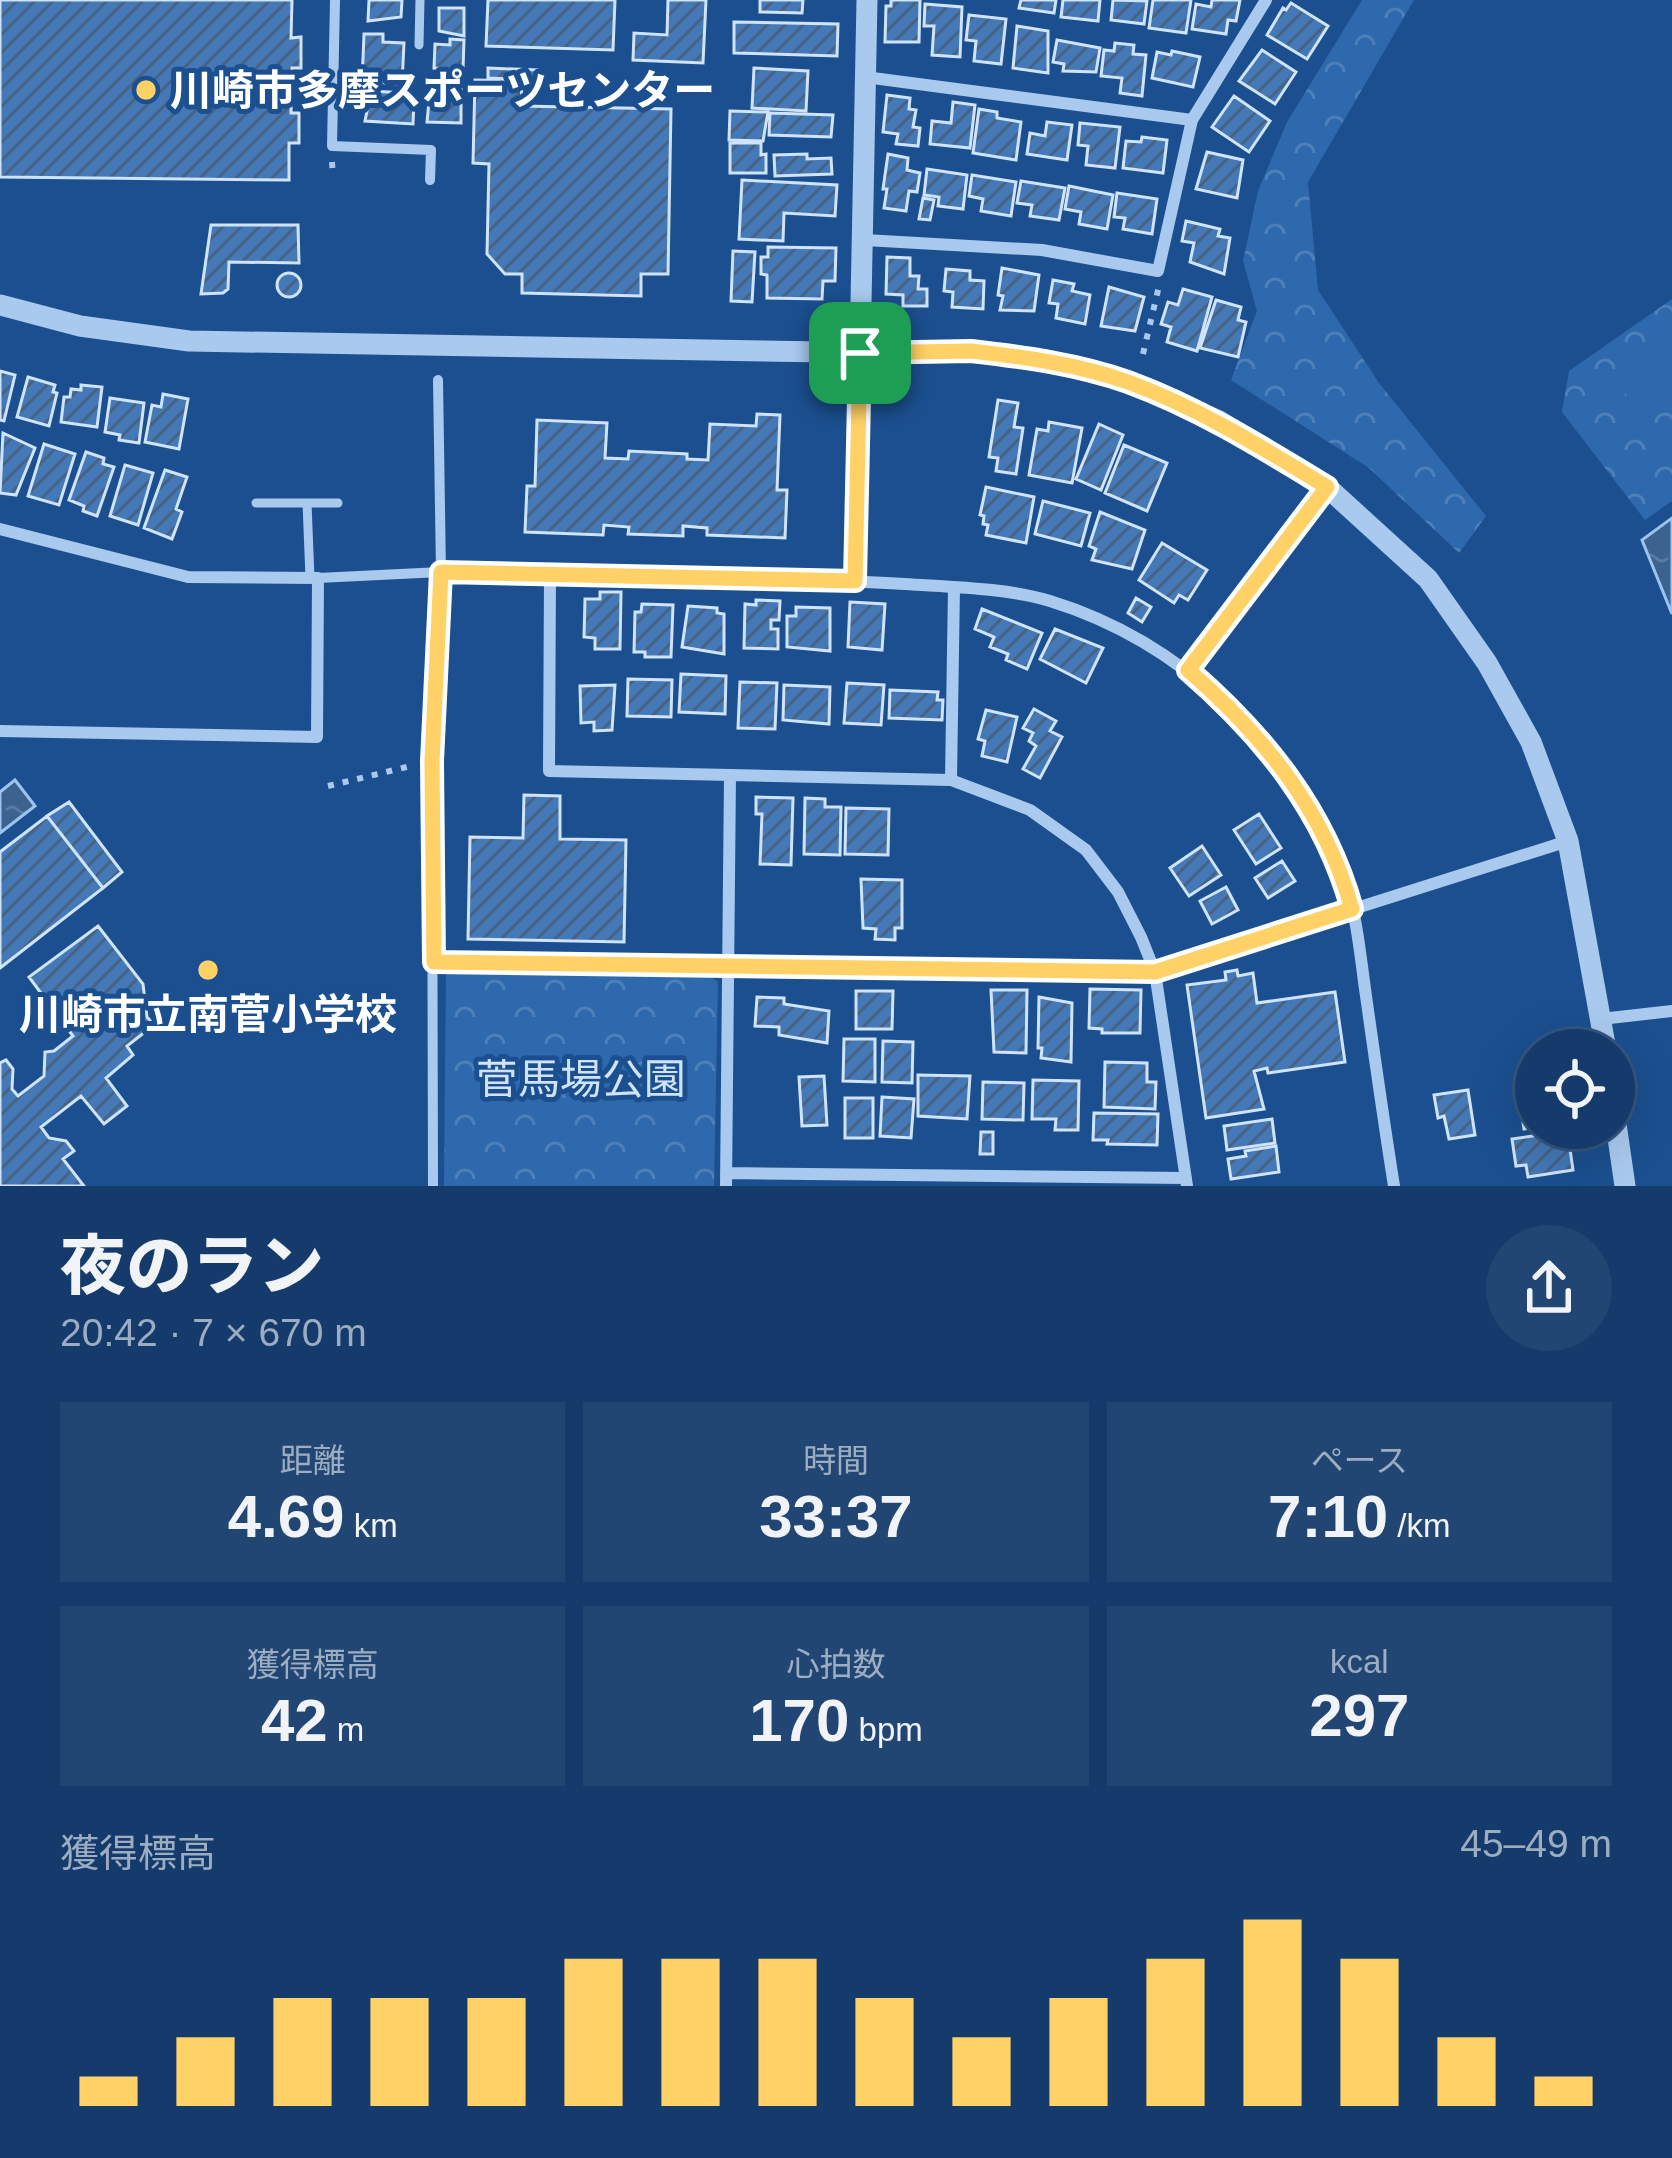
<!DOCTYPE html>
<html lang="ja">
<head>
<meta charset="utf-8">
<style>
	body { margin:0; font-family:Helvetica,"Noto Sans JP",sans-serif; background:#214673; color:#f1f3f6; height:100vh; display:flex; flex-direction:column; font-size:45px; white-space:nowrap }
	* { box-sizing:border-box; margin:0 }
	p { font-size:39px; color:#9dadc1 }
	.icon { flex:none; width:66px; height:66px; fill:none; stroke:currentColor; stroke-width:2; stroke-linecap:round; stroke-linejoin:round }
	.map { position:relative; height:1186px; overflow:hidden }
	.panel { display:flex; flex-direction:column; background:#143b6b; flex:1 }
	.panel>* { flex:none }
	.fabs { position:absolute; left:1515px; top:1029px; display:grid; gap:24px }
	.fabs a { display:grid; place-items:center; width:120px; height:120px; border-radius:50%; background:#143b6b; box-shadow:0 12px 48px #0002,0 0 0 3px #33557e; font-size:60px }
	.pin { position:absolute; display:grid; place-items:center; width:102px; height:102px; color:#fff; margin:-51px; border-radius:24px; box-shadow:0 6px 18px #0006 }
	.round { display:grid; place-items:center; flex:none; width:126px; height:126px; border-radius:63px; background:#214673 }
	.summary { display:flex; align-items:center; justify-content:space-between; height:204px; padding:0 60px }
	h1 { font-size:66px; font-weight:800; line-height:90px }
	.figures { display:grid; grid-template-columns:repeat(3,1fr); gap:18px; height:204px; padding:12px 60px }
	.figures div { display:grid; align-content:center; border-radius:0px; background:#214673; text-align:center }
	.figures b { font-size:60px; font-weight:800 }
	.figures small { font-size:33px; font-weight:400 }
	.figures p { font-size:33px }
	.chart { height:336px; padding:24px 60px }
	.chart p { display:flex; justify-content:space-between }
	.chart svg { width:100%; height:216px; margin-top:12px; stroke:#ffd166; stroke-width:6 }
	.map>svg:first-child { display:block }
	.forest { fill:url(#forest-crowns) }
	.garden { fill:#2e69ad }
	.water { fill:url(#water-ripples); stroke:#9cc4f0; stroke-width:3 }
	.building { fill:url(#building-hatch); stroke:#cfe3fa; stroke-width:3 }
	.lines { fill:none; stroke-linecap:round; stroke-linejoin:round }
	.path { stroke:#a9c9ee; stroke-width:6; stroke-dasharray:6 9; stroke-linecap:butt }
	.service { stroke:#a9c9ee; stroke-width:9 }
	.pedestrian { stroke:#a9c9ee; stroke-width:10 }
	.minor { stroke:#a9c9ee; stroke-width:12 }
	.tertiary { stroke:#a9c9ee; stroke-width:21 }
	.route-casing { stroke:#fff; stroke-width:24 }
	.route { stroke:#ffd166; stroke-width:15 }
	.poi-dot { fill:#ffd166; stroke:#1b4f8f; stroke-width:4.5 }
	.labels { text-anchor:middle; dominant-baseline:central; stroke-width:10; stroke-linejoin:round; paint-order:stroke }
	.poi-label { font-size:42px; font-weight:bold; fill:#fff; stroke:#1b4f8f; text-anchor:start }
	.park-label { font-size:42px; fill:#cfe3fa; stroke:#1b4f8f }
</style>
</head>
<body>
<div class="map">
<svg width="1672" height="1186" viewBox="0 0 1672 1186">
	<defs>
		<pattern id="forest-crowns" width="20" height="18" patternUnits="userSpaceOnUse" patternTransform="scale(3)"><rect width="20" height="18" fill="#2e69ad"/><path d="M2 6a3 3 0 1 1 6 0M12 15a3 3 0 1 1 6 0" fill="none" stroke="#4d80b9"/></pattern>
		<pattern id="water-ripples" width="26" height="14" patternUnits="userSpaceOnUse" patternTransform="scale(3)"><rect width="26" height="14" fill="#3c6290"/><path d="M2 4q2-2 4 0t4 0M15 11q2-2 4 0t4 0" fill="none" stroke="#597aa1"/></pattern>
		<pattern id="building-hatch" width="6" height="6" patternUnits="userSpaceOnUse" patternTransform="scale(3)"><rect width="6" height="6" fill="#4478b7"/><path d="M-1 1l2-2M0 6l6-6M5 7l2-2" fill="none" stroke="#486282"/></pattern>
	</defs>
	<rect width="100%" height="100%" fill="#1b4f8f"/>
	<path class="forest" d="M1362 0H1414L1308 182 1318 290 1379 383 1486 516 1459 553 1369 468 1231 380 1257 311 1243 261 1258 191 1287 122Z
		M1672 299V501L1645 520 1562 412 1569 371Z
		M704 972 718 982 714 1186H444L446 973Z"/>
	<path class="garden" d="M1672 326V388L1639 412 1610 372Z"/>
	<path class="water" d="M1672 518V614L1642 540Z
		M15 780 35 806 0 833V792Z"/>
	<path class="building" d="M0 0H292L291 38 301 37V68H292L291 113H299V143H289V180L0 177Z
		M369 0H402L401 17 368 21Z
		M488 0H615L613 50 486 46Z
		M668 0H706L703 63 633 60 634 33 667 35Z
		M760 0H803L802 13 760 12Z
		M891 0H920L919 42H885L886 6H891Z
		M1021 0H1056L1054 13 1019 8Z
		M1063 0H1100L1098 21 1061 17Z
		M1113 0 1147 1 1144 24 1111 20Z
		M1153 0H1191L1186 33 1149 28Z
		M1212 0H1240L1236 21 1228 20 1226 34 1192 29 1196 4 1211 7Z
		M1291 3 1328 26 1307 59 1267 35 1283 8 1286 10Z
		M925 4 962 7 960 57 932 55 934 26H924Z
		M439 8H464V36L439 31Z
		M969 15 1006 19 1001 64 974 61 976 41 966 40Z
		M734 22 838 24 837 56 734 53Z
		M1017 26 1048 31V73L1013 68Z
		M364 34H383V42L404 43 402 84 362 82Z
		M450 39 464 40 463 70 434 68 435 44 450 45Z
		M1057 40 1100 48 1096 72 1063 71 1064 64 1053 62Z
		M1115 43 1134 45 1133 54 1146 55 1142 96 1120 93 1122 78 1101 76 1104 50 1114 51Z
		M1262 50 1296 72 1275 104 1239 81Z
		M1172 51 1200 57 1193 87 1152 78 1157 52 1171 55Z
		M488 68 537 70V80L488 78Z
		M754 68 808 71 806 111 752 108Z
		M475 80 522 81 521 106 671 109 668 274H641V296L522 293V274H505L487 254 489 164 473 163Z
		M431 81H461V123L427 122Z
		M371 91 405 93 404 100 414 101 413 124 365 121Z
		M887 95 910 98 909 109 916 110 913 127 920 128 918 146 896 144 898 134 883 132Z
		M1234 96 1270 121 1249 152 1212 127Z
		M953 102 975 105 970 148 930 144 932 121 951 123Z
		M979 109 997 112V118L1021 122 1016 160 973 153Z
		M730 111 768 112 763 141 729 140Z
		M770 113 833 115 831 137 769 135Z
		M1047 122 1072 125 1067 160 1027 154 1030 133 1045 136Z
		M1080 123 1120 127 1115 168 1086 165 1088 146 1078 145Z
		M1142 137 1167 140 1163 173 1123 168 1126 141 1141 142Z
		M730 143H761V155L766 154V173H730Z
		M1207 152 1243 160 1237 198 1196 189Z
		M807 154V159L831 158 832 174 775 176 774 155Z
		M888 154 908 158 907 170 920 173 917 192 909 191 906 211 884 208 887 189H883Z
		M927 169 967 175 963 209 938 206 939 197 924 195Z
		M972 175 1016 182 1011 216 981 211 983 199 969 196Z
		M742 180 837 185 835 216 784 213 783 241 739 239Z
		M1021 181 1065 188 1059 220 1030 216 1032 205 1017 203Z
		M1069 186 1113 195 1107 229 1079 224 1081 212 1065 209Z
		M1117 193 1157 199 1152 234 1123 229 1125 218 1114 217Z
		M923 198 934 200 930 220 919 219Z
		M1186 221 1220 229 1218 236 1230 238 1224 274 1190 262 1194 243 1182 241Z
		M211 225H298L299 263 229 262 228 289 223 293 201 294Z
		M768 247 836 248 835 281H823L822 299 767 298V275L761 274V257H768Z
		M733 251 755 252 752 302 731 301Z
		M887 257 910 258V276H919L918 289H927V306H903V295L886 294Z
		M1002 268 1039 275 1034 311 1000 310 1003 296 998 295Z
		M946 269 970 271V280L984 281 983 309 952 307 953 292 944 291Z
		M277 285a12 12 0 1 1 24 0a12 12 0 1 1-24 0Z
		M1053 280 1074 284 1072 291 1090 295 1085 324 1056 318 1058 304 1049 303Z
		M1109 287 1144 297 1135 331 1101 326Z
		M1183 289 1212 297 1197 351 1167 342 1171 327 1161 324 1168 302 1178 305Z
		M1216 300 1241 307 1238 320 1246 322 1238 357 1200 348Z
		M0 371 15 375 4 421 0 420Z
		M28 377 55 385 53 392 57 393 49 426 17 417Z
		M81 385 102 387 97 427 61 422 64 397H70L71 389 81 390Z
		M163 394 188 399 179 449 145 442 152 405 161 407Z
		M110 398 144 403 139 443 119 440 120 435 105 432Z
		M998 400 1018 403 1014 427 1023 428 1016 474 996 471 998 458 989 457Z
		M757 414 780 415 777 490H787L785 538 707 535V528L683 526V536L628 534 629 527 604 525 603 535 525 532 527 486H535L537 420 607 423 605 458 628 459 629 451 687 454V459L708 460 710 424 756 426Z
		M1049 422 1082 428 1072 483 1029 475 1037 429 1048 431Z
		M1099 424 1123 435 1101 490 1076 479Z
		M3 433 35 448 16 495 0 493Z
		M44 444 75 454 59 505 28 496Z
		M1124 445 1167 463 1147 511 1105 493Z
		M86 452 104 458 103 464 114 467 97 516 83 511 84 506 69 500Z
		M125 465 153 473 138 525 110 516Z
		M165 470 187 477 176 509 182 512 172 539 144 528Z
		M986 487 1034 497 1026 543 986 535 988 525 983 524 984 516 980 515Z
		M1043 501 1090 513 1081 546 1035 534Z
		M1100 512 1145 530 1132 569 1092 560 1096 549 1089 546Z
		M1162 543 1207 570 1188 600 1179 595 1174 603 1139 580Z
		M600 592H621L620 649H595V638L584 637 585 599H600Z
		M1136 598 1151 607 1142 622 1128 613Z
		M756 600 780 601 779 620H771V629H778V649L744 648 745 604 756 605Z
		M850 602 885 604 882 650 848 647Z
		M642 604 673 605 671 657H645V652H634L635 612H641Z
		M688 606 717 608V613L724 614V654L682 647Z
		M796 607 830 608V651L787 647V616H796Z
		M982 609 1042 633 1027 669 1006 660 1008 654 990 647 994 637 975 629Z
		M1055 629 1103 648 1086 683 1040 659Z
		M681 674 726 676 725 714 679 712Z
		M628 679 672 680 671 717 627 716Z
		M740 682 777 683 775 729 738 728Z
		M847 683 884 685 881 725 844 723Z
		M615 685 612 730 594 731V722L581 723 580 686Z
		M784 685 830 687 829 724 783 720Z
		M890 690 938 692 937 700H943L942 720 889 718Z
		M1034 709 1056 721 1050 731 1062 737 1040 778 1023 769 1036 746 1029 741 1033 733 1023 728Z
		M986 710 1017 717 1007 762 982 756 985 741 978 739Z
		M524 795 560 796V839L626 840 624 942 468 939 470 837 523 838Z
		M756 797 793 798 791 865 760 864 762 814H756Z
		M805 798 825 799V807H841L840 855 804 854Z
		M69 802 122 872 103 888 47 816Z
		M846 808 889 809 888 855 845 854Z
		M1259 814 1281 848 1256 864 1234 830Z
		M47 816 103 888 0 968V852Z
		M1202 846 1221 875 1189 896 1170 868Z
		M1282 861 1295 881 1268 898 1255 878Z
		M861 879 902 880V928H895V940L875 939 876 929 863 928Z
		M1226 887 1238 910 1212 924 1200 901Z
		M98 926 143 984 147 1017 154 1025 127 1046 133 1055 106 1078 127 1106 104 1124 81 1096 41 1127 49 1138 66 1141 74 1151 63 1159 84 1186H0V1063L6 1060 13 1069 12 1089 18 1096 44 1076 45 1052 54 1051 73 1036 29 977Z
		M1237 970 1238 976 1253 973 1257 1003 1335 992 1345 1062 1268 1073 1267 1068 1254 1071 1264 1109 1206 1118 1187 985 1226 980 1225 972Z
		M1090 989 1141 990 1140 1033H1102V1029L1089 1028Z
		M991 990H1027L1026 1053 994 1052Z
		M856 991H893L892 1029H856Z
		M757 997 784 998V1004L829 1011 827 1043 779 1035V1027L755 1026Z
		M1039 997 1072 1003 1071 1062 1041 1058 1042 1048H1038Z
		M844 1039H875V1082L843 1081Z
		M883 1041 913 1042 912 1083 882 1082Z
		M1105 1062 1147 1063V1082H1156L1155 1109 1104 1107Z
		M918 1075 970 1076 967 1119 918 1116Z
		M824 1076 827 1125 802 1126 799 1077Z
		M1033 1080 1079 1081 1078 1130H1055L1056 1119H1032Z
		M983 1082 1024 1083 1023 1120 982 1119Z
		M1536 1082V1127L1524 1129 1517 1084Z
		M1468 1090 1475 1135 1449 1139 1444 1116 1438 1118 1434 1095Z
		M882 1097 914 1099 911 1138 880 1136Z
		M845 1098H873V1138H845Z
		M1094 1113 1158 1114 1157 1145 1107 1144 1108 1140H1093Z
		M1272 1119 1275 1143 1227 1150 1224 1126Z
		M981 1132H993V1154H980Z
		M1559 1132 1561 1143 1569 1142 1573 1170 1528 1177 1526 1165 1516 1166 1512 1139Z
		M1276 1146 1279 1172 1231 1179 1228 1159 1246 1156 1245 1151Z"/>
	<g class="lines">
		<path class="path" d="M332 162 333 177
			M1143 354 1159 286
			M328 786 411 766
			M475 962 599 963"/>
		<path class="service" d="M419 45 420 0
			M256 503H338
			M307 503 310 578"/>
		<path class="pedestrian" d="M335 0 332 146 431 150 430 180
			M318 578 441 572 550 574
			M434 962H459
			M619 963 730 965
			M433 1186 432 761 441 572 438 380"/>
		<path class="minor" d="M865 77 1192 120
			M865 240 1042 250 1158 271 1192 120 1266 0
			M0 529 188 577 318 578 317 737 0 731
			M855 581 860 353
			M1188 670 1327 487
			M951 780 954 587
			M730 965 1155 972 1568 841
			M1601 1019 1672 1011
			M726 1173 1186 1178
			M726 1186 730 776
			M1187 1186 1155 972 1141 937 1118 892 1086 850 1030 810 951 780 549 771 550 574C668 577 787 577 905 584 950 587 1008 588 1050 601 1183 642 1288 745 1341 871 1357 910 1360 955 1366 996 1375 1060 1384 1123 1394 1186"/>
		<path class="tertiary" d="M0 305 80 326 189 341 826 352 971 351 1045 360 1126 381 1219 421 1327 487 1428 579 1487 663 1531 742 1568 841 1606 1050
			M860 353 867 0
			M1614 1110 1625 1186"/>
	</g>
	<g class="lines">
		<defs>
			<path id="route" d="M971 351C1023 357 1077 364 1128 382 1199 408 1263 448 1327 487L1188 670C1264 736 1325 811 1352 909L1155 972 434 962 432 761 441 572 855 581 860 353Z"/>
		</defs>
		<use href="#route" class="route-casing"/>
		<use href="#route" class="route"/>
	</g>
	<g class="poi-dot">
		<circle cx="146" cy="90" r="12"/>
		<circle cx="208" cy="970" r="12"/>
	</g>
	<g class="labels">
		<g class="poi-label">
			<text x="170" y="90">川崎市多摩スポーツセンター</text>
			<text x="208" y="1014" text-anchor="middle">川崎市立南菅小学校</text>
		</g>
		<g class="park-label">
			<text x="581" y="1079">菅馬場公園</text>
		</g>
	</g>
</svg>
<div class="fabs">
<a><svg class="icon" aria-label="locate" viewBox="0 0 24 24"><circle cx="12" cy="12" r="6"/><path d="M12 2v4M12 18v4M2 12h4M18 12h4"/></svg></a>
</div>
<div class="pin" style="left:860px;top:353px;background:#1e9e55"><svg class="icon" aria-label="arrive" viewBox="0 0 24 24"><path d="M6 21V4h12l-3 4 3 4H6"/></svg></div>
</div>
<section class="panel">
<div class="summary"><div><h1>夜のラン</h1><p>20:42 · 7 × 670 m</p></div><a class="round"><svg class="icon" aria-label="share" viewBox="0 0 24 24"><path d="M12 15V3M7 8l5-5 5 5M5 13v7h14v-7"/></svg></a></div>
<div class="figures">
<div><p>距離</p><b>4.69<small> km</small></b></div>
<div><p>時間</p><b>33:37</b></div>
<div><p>ペース</p><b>7:10<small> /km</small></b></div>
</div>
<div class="figures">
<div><p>獲得標高</p><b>42<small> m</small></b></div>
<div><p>心拍数</p><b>170<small> bpm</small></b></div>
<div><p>kcal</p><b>297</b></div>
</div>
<div class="chart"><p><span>獲得標高</span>45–49 m</p>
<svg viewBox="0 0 160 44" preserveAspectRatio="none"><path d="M5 44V38M15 44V30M25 44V22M35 44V22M45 44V22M55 44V14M65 44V14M75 44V14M85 44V22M95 44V30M105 44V22M115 44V14M125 44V6M135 44V14M145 44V30M155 44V38"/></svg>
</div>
</section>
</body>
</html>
